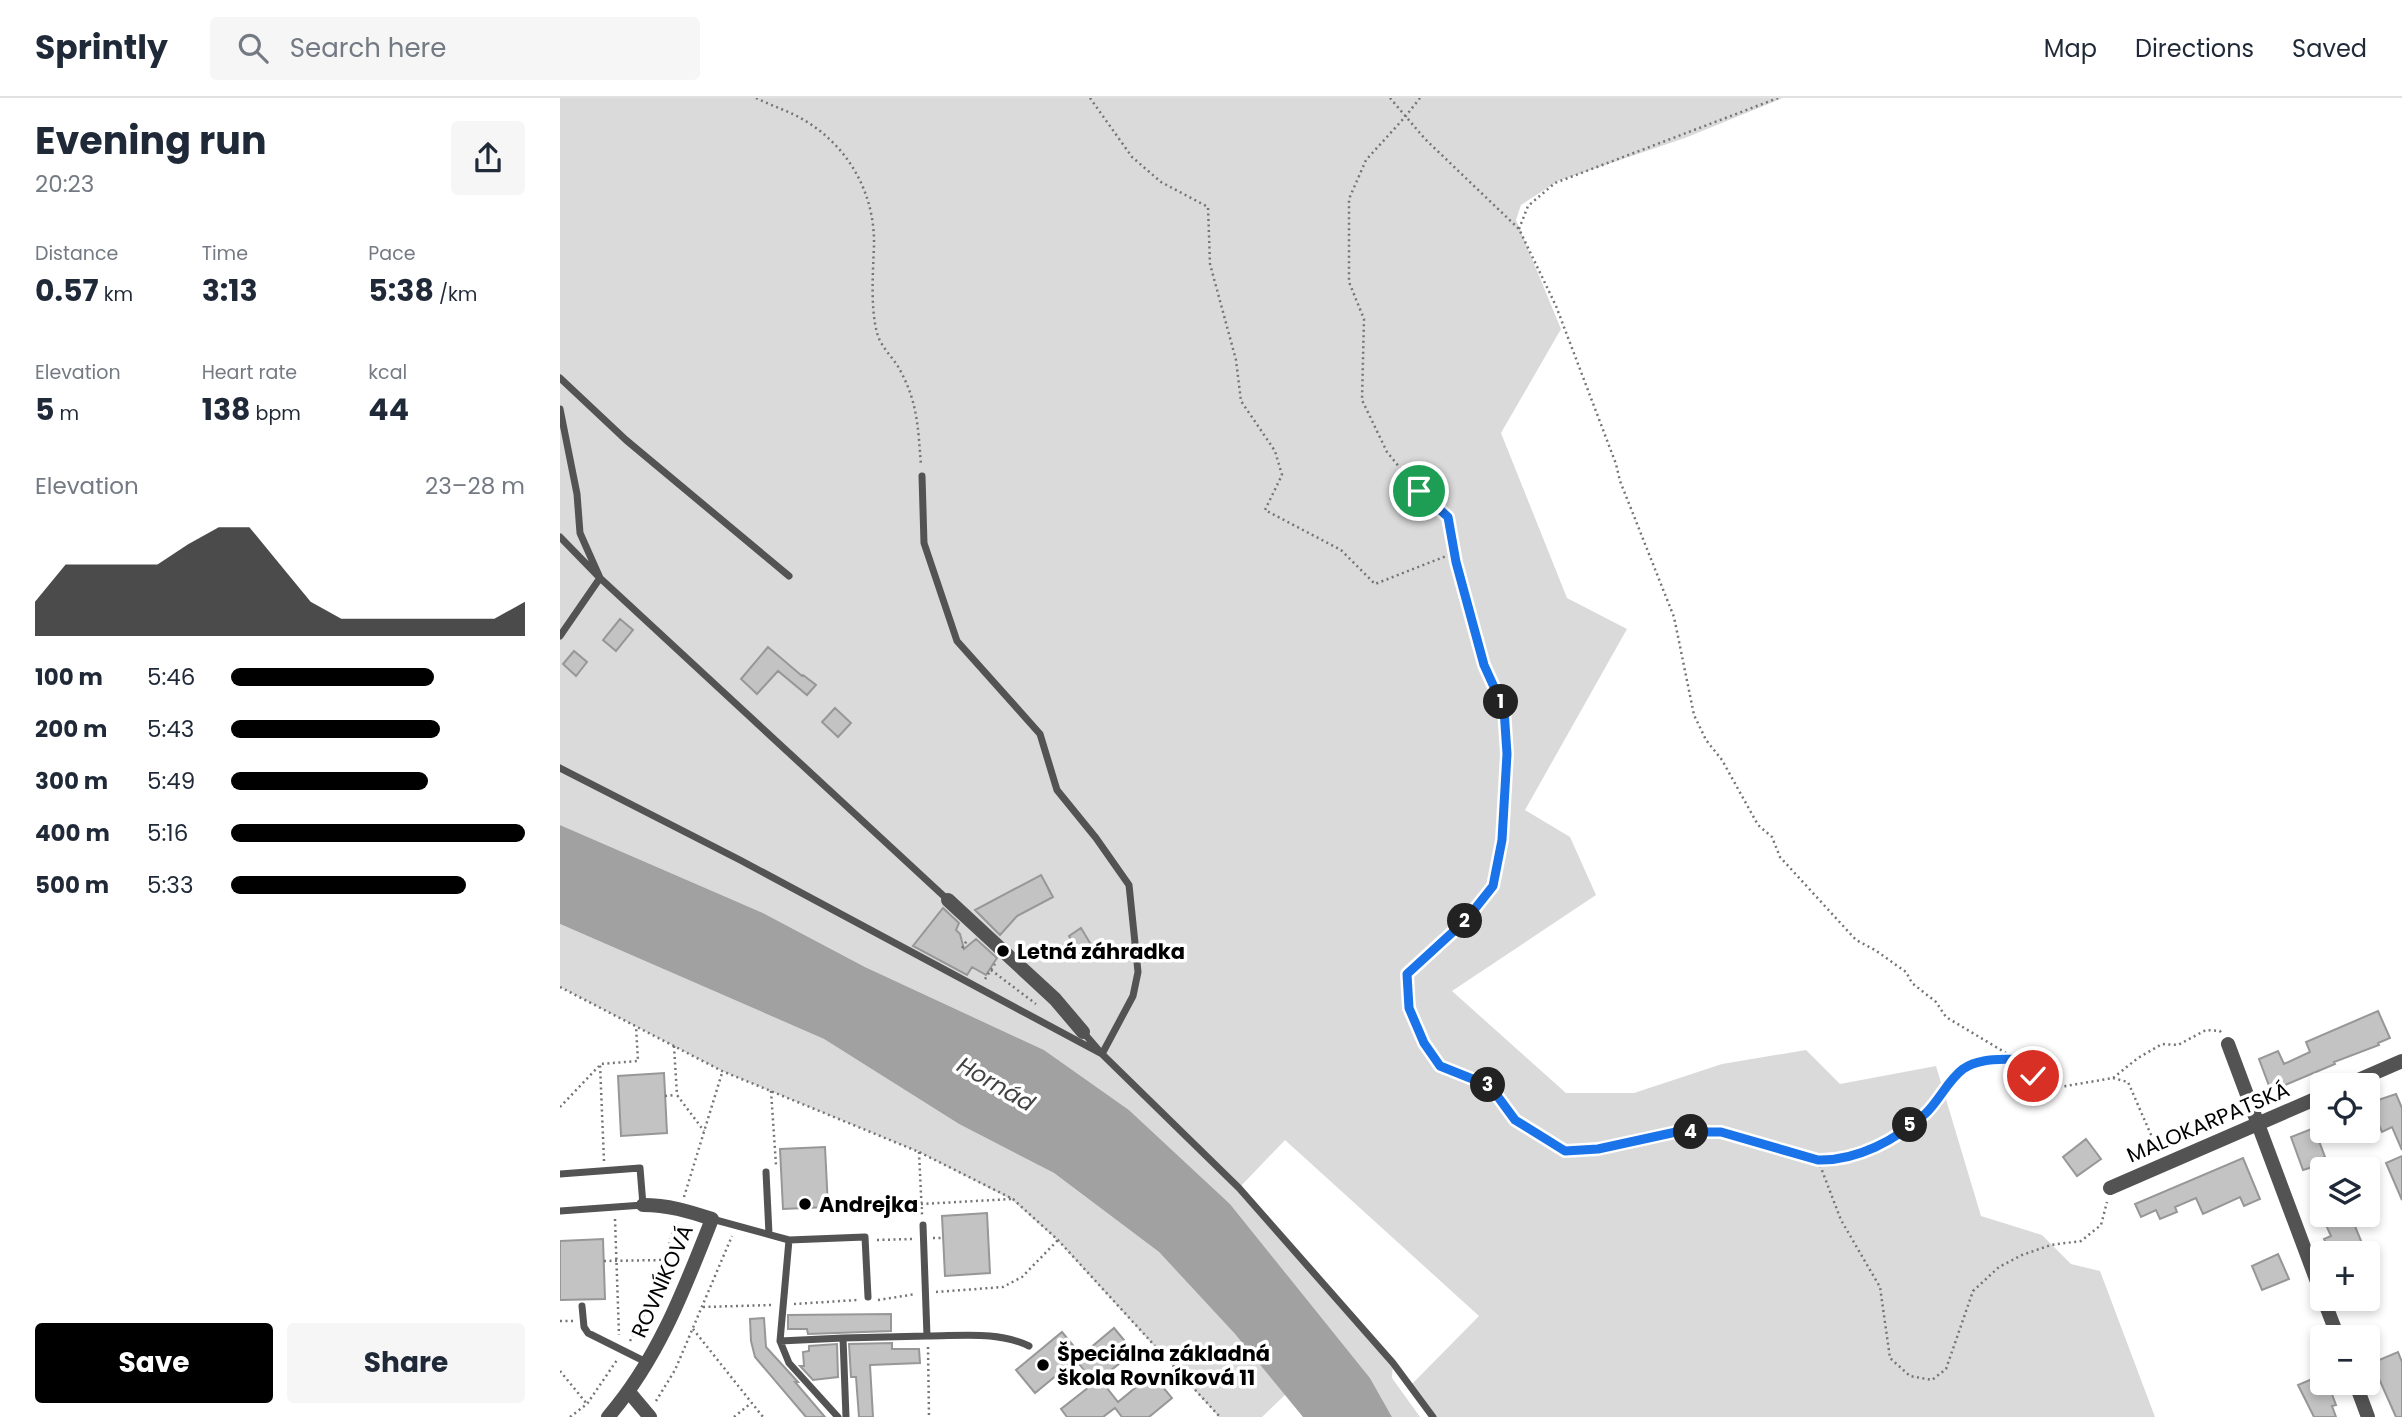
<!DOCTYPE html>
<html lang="en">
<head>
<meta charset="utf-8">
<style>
	body { margin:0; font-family:Poppins,sans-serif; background:#f6f6f7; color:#1f2937; height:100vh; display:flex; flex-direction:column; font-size:26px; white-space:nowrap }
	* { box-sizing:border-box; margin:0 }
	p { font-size:23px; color:#747a83 }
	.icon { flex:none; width:38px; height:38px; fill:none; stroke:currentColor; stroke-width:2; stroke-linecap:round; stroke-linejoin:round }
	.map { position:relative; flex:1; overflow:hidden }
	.details { display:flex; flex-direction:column; background:#fff; width:560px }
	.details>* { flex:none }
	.tools { position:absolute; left:1750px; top:975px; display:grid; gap:14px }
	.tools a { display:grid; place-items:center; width:70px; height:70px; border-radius:7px; background:#fff; box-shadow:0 4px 10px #0003; font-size:35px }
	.pin { position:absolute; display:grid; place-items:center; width:60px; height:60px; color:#fff; margin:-30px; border:4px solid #fff; border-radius:50%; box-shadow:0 2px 7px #0007 }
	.km { position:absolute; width:35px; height:35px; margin:-18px; border-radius:50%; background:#222; color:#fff; font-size:19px; line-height:35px; text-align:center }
	.round { display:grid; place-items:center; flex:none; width:74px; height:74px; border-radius:7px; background:#f6f6f7 }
	.headline { display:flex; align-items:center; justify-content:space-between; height:119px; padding:0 35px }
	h1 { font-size:38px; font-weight:700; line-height:52px }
	.stats { display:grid; grid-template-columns:repeat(3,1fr); gap:10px; height:119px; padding:7px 35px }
	.stats div { display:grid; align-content:center }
	.stats b { font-size:30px; font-weight:700 }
	.stats small { font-size:19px; font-weight:400 }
	.stats p { font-size:19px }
	.chart { height:196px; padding:14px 35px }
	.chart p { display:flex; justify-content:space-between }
	.chart svg { width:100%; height:126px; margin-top:7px; fill:#000; opacity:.7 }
	.button { display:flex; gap:14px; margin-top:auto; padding:14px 35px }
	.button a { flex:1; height:80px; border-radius:7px; background:#000; color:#fff; font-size:28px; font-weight:700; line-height:80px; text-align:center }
	.button a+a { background:#f6f6f7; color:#1f2937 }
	ul { padding:0 35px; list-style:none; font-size:23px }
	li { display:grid; grid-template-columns:112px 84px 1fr; align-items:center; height:52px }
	li i { height:18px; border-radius:9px; background:#000 }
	header { display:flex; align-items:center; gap:42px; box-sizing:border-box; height:98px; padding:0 35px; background:#fff; border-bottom:2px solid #e0e1e3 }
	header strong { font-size:33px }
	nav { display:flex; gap:38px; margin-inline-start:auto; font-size:24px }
	.search { width:490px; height:63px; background:#f6f6f7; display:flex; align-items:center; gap:18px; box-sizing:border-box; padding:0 24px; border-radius:7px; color:#747a83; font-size:26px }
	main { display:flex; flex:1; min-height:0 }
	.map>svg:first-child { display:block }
	.green { fill:#dadada }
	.water { fill:#a1a1a1 }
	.building { fill:#c3c3c3; stroke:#979797; stroke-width:2 }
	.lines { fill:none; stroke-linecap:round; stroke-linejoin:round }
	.path { stroke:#757575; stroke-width:2.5; stroke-dasharray:2 3.5; stroke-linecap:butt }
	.service { stroke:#535353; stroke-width:7 }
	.minor { stroke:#535353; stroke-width:14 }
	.route-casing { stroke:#fff; stroke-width:14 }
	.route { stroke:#1a73e8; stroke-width:9 }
	.poi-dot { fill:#000; stroke:#fff; stroke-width:2.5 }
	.labels { text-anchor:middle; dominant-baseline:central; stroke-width:7; stroke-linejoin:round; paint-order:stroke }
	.poi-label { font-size:21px; font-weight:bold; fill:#000; stroke:#fff; text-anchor:start }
	.street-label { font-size:21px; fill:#000; stroke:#fff }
	.water-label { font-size:23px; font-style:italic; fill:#424242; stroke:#fff }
</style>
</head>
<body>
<header>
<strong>Sprintly</strong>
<div class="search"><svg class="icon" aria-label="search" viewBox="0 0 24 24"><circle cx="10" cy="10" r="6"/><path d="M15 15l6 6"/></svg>Search here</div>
<nav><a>Map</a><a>Directions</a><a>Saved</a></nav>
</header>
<main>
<section class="details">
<div class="headline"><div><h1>Evening run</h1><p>20:23</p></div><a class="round"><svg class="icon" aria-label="share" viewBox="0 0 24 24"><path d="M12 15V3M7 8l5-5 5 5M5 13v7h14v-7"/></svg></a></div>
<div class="stats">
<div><p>Distance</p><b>0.57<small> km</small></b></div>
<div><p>Time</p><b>3:13</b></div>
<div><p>Pace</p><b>5:38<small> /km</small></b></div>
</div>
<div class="stats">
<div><p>Elevation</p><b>5<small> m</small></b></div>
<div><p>Heart rate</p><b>138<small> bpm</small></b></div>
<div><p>kcal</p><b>44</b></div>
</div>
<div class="chart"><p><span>Elevation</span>23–28 m</p>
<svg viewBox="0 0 160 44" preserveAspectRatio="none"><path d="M0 44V32L10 19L20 19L30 19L40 19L50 12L60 6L70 6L80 19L90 32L100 38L110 38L120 38L130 38L140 38L150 38L160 32V44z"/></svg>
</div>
<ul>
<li><b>100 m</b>5:46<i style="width:69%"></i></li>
<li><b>200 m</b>5:43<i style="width:71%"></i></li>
<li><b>300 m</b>5:49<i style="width:67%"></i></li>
<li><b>400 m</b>5:16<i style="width:100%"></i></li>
<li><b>500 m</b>5:33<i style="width:80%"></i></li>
</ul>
<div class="button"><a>Save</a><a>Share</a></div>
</section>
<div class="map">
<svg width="1842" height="1319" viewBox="0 0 1842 1319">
	<rect width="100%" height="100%" fill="#fff"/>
	<path class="green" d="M0 0H1223L1125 40 998 83 961 107 956 122 1001 231 941 335 1007 500 1067 531 965 712 1010 739 1036 797 892 893 1006 995H1074L1162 966 1246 952 1280 986 1376 968 1421 1118 1482 1137 1511 1166 1540 1173 1595 1319H873L850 1288 919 1218 725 1042 679 1090 833 1265 832 1280 860 1319H832L810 1280 670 1106 569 1012 484 952 305 869 203 815 0 727Z
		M0 826 264 941 399 1026 494 1075 599 1154 675 1236 726 1296 702 1319H659L498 1143 452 1102 359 1054 162 973 0 889Z"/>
	<path class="water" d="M0 727 203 815 305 869 484 952 569 1012 670 1106 810 1280 832 1319H743L675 1236 599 1154 494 1075 399 1026 264 941 0 826Z"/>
	<path class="building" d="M60 521 73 532 56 553 43 542Z
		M208 549 242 578 243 577 256 587 247 597 218 573 197 596 181 581Z
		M14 553 27 564 16 578 3 566Z
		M275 610 291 625 278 639 262 624Z
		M481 777 493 799 457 818 440 837 415 812Z
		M383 810 399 825 396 832 400 836 404 851 416 841 437 860 426 877 412 869 407 877 353 848Z
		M521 830 536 855 524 862 509 838Z
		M1818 913 1830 940 1818 945 1819 947 1774 964 1775 966 1711 993 1699 961 1718 953 1724 966 1750 954 1746 944Z
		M104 975 107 1035 61 1038 58 978Z
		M1836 996 1842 1010V1052L1832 1029 1822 1034 1809 1005Z
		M1754 1030 1765 1059 1754 1063 1756 1068 1743 1072 1731 1039Z
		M1526 1041 1541 1061 1517 1078 1503 1059Z
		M265 1049 268 1109 223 1111 220 1051Z
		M1842 1058V1102L1826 1065Z
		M1683 1060 1700 1101 1684 1108 1680 1099 1643 1116 1636 1100 1615 1109 1617 1114 1600 1121 1596 1112 1581 1119 1575 1106Z
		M427 1115 430 1175 385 1178 382 1118Z
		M1761 1116H1790L1806 1155H1771L1764 1141 1771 1138Z
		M43 1141 45 1201 0 1202V1143Z
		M1718 1156 1729 1181 1702 1192 1692 1168Z
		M331 1216V1233L248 1236 247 1231H228V1217Z
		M204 1220 206 1249 238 1284H235L265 1319H246L195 1259 191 1243 190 1221Z
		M554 1230 574 1254 540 1281 558 1304 592 1276 612 1300 589 1319H562L555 1310 543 1319H507L501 1311 534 1285 516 1262Z
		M502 1234 521 1257 475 1295 456 1272Z
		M332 1245V1251H359L360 1265 310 1267 313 1319H299L296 1279H291L289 1246Z
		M277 1246 278 1279 253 1282 240 1268H244L243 1254 249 1253V1248Z
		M1838 1254 1842 1264V1319H1836L1812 1265Z
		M1759 1278 1765 1293 1770 1291 1776 1307 1772 1308 1776 1319H1754L1738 1287Z"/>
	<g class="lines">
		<path class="path" d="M196 0C212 8 229 13 244 22 288 48 315 95 314 147 313 174 310 213 318 238 323 252 335 261 341 274 358 306 358 331 361 367
			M530 0 572 59 601 84 648 109 650 166 676 262 681 303 715 353 722 377 705 412 781 452 815 486 894 455
			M830 0 865 41 959 131 996 208 1056 366 1060 383 1114 519 1134 617 1146 642 1162 662 1198 727 1212 739 1220 759 1296 842 1315 852 1346 874 1352 885 1376 904 1386 919 1456 961 1484 986 1500 989 1553 980 1578 960 1602 946 1618 947 1646 932 1660 933 1661 935
			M860 0 845 19 806 62 789 101V184L804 221 802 302 827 354 859 393 888 419 896 464 924 567 944 611 947 656 942 742 933 788 906 822 847 875 848 910 864 945 880 968 930 988 955 1022 1005 1053 1038 1051 1116 1034H1161L1258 1062C1297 1063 1336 1042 1365 1016 1379 1003 1388 982 1403 971 1419 960 1438 962 1456 961
			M959 131 968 108 995 85 1218 0
			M402 850 408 841
			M431 872 476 906
			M425 881 435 866
			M0 889 162 973 359 1054 453 1101 498 1142 660 1319
			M114 948 117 997 144 1033
			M1553 980 1568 984 1598 1053
			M211 993 216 1067
			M105 998 116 997
			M0 1009 39 968
			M359 1054 362 1117
			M1258 1062 1281 1122 1320 1189 1330 1260 1350 1278 1372 1282 1386 1271 1413 1193 1439 1169 1462 1157 1491 1147 1521 1143 1541 1127 1547 1104
			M44 1063 40 966 78 963 76 928
			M124 1099 162 975
			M361 1106 452 1101
			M55 1121 59 1237
			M373 1140H383
			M317 1142 352 1141
			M44 1163 103 1162
			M376 1194 443 1189 462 1179 498 1142
			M318 1202 356 1196
			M234 1206 297 1202
			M143 1209 213 1207
			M0 1223H14
			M133 1231 203 1319
			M70 1243 90 1205 116 1125
			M368 1249 369 1319
			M0 1273 27 1306
			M96 1303 115 1272 172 1138
			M10 1319 27 1306 57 1262
			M174 1319 190 1306"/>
		<path class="service" d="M0 280 66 342 229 478
			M0 311 17 396 20 435 40 480 0 538
			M362 378 364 445 397 543 480 636 497 692 536 740 569 787 578 874 573 898 542 956 523 934
			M0 439 40 480 388 802
			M0 670 180 762 542 956 679 1090 833 1265 873 1319
			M206 1074 209 1136
			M0 1076 80 1070 83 1107 0 1113
			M152 1121 229 1142 305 1139 308 1199
			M229 1142 220 1243 229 1265 278 1319
			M22 1208 24 1229 28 1235 88 1265
			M367 1238C402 1238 438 1233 469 1248
			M220 1243 283 1240
			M286 1319 283 1240 367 1238 363 1127"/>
		<path class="minor" d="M388 802 495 901 523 934
			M1668 946 1762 1197
			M1787 987 1842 963
			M1550 1090 1762 998
			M1763 1200 1778 1239
			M1795 1284 1808 1319
			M69 1294 90 1319
			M48 1319C98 1261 124 1192 152 1121 128 1113 108 1107 83 1107"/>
	</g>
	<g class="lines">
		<defs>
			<path id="route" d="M859 393 888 419 896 464 924 567 944 611 947 656 942 742 933 788 906 822 847 876 849 910 864 945 880 968 930 988 955 1022 1005 1053 1038 1051 1116 1034H1161L1258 1062C1297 1063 1336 1042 1365 1016 1379 1003 1388 982 1403 971 1419 960 1438 962 1456 961L1473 978"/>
		</defs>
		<use href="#route" class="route-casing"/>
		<use href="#route" class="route"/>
	</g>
	<g class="poi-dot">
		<circle cx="443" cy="853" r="7"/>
		<circle cx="245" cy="1106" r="7"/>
		<circle cx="483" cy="1267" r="7"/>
	</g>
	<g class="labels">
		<g class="poi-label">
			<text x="457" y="853">Letná záhradka</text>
			<text x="259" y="1106">Andrejka</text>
			<text x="497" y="1255">Špeciálna základná<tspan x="497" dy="24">škola Rovníková 11</tspan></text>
		</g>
		<g class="street-label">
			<text transform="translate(1648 1024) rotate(-23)">MALOKARPATSKÁ</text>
			<text transform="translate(102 1183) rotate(-66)">ROVNÍKOVÁ</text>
		</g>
		<g class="water-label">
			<text transform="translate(436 986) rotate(30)">Hornád</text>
		</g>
	</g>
</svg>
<div class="tools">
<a><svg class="icon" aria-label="locate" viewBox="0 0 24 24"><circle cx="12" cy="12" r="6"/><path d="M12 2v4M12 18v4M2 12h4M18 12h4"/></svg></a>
<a><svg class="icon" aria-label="layers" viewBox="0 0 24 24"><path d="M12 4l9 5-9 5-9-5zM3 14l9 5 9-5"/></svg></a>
<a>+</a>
<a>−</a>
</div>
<div class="pin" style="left:859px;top:393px;background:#1e9e55"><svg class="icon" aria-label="arrive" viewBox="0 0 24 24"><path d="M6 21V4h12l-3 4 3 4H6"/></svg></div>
<div class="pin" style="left:1473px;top:978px;background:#d93025"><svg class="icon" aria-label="check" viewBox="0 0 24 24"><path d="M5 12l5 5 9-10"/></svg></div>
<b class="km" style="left:941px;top:604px">1</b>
<b class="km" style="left:905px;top:823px">2</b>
<b class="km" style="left:928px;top:987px">3</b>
<b class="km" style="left:1131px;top:1034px">4</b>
<b class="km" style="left:1350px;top:1027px">5</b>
</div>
</main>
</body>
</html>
